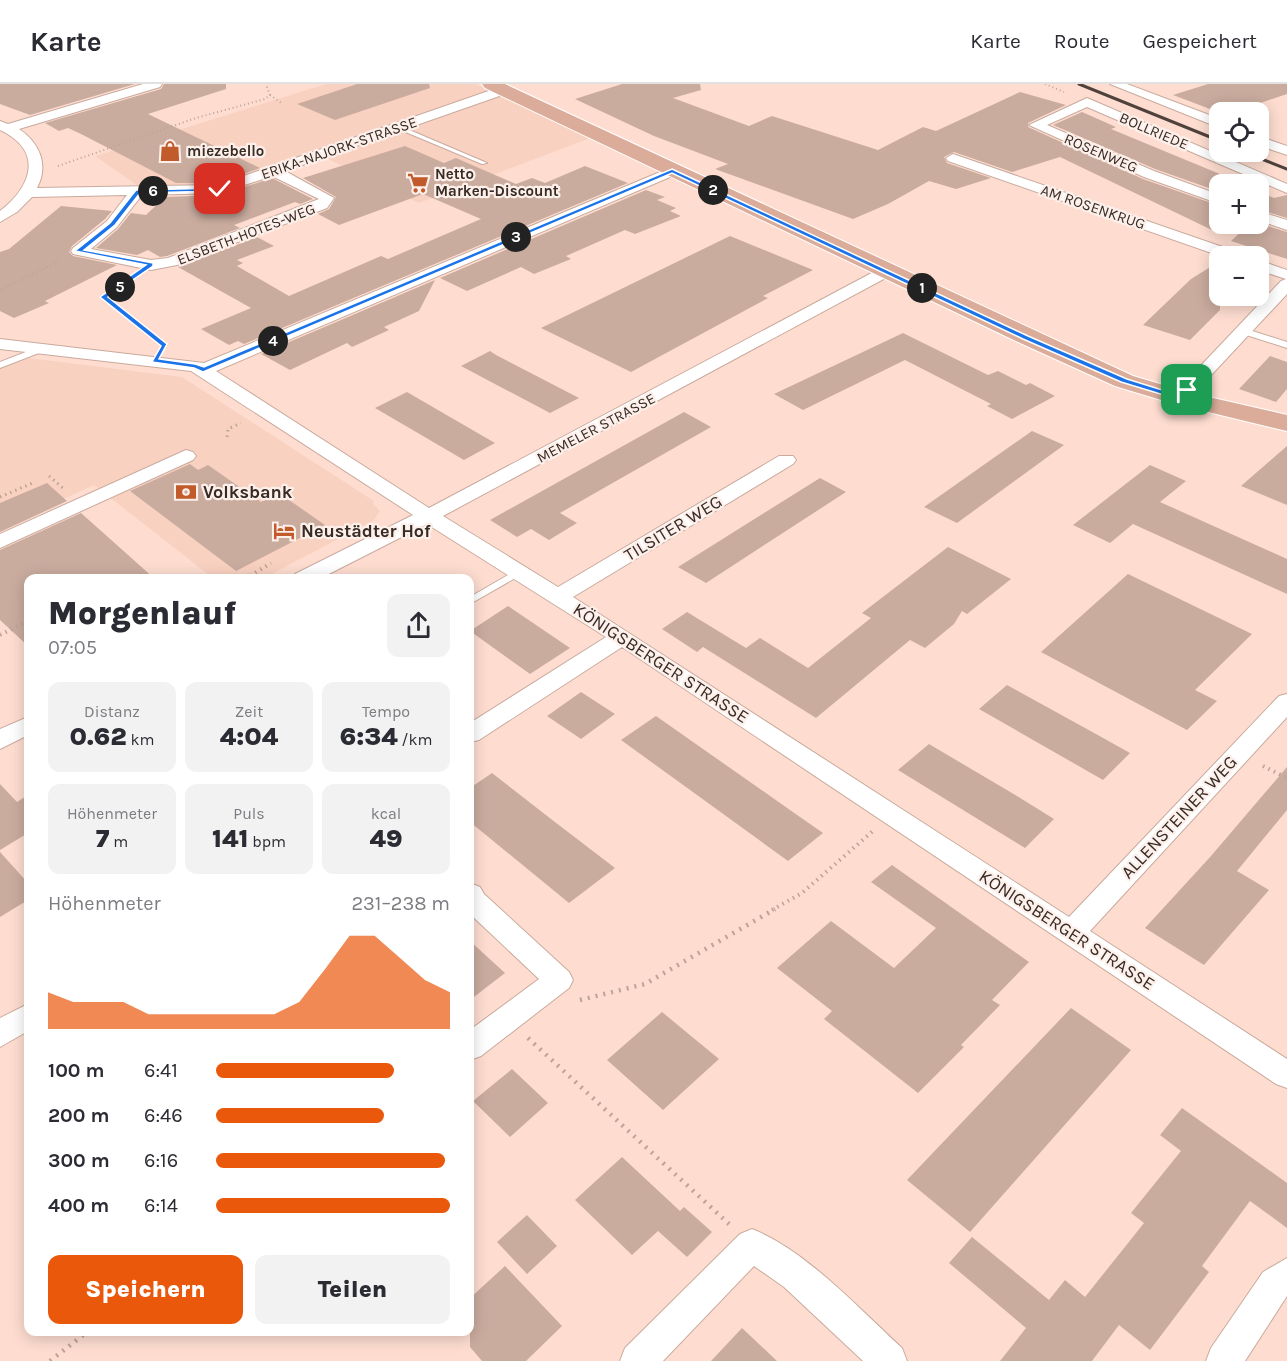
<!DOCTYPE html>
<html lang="de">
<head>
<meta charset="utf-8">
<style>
	body { margin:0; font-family:Karla,sans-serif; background:#f2f2f3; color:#2b2b33; height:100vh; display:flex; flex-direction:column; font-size:22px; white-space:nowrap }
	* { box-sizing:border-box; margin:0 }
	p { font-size:20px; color:#7c7c81 }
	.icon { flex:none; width:33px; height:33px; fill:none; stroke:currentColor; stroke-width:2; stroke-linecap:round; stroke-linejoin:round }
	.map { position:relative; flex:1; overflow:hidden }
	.sheet { position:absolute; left:24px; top:490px; width:450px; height:762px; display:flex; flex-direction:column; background:#fff; border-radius:12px; box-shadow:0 3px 15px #0003 }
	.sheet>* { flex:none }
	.tools { position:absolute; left:1209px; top:18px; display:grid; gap:12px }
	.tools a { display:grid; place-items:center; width:60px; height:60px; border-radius:12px; background:#fff; box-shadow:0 3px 15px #0003; font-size:30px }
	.pin { position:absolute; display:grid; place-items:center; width:51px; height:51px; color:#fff; margin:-26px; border-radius:12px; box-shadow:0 3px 9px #0006 }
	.km { position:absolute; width:30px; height:30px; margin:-15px; border-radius:50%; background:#222; color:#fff; font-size:16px; line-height:30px; text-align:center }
	.round { display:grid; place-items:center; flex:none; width:63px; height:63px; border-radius:12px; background:#f2f2f3 }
	.overview { display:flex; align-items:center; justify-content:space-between; height:102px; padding:0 24px }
	h1 { font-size:33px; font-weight:800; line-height:45px }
	.metrics { display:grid; grid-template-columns:repeat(3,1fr); gap:9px; height:102px; padding:6px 24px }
	.metrics div { display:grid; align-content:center; border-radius:12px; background:#f2f2f3; text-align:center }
	.metrics b { font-size:26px; font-weight:800 }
	.metrics small { font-size:16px; font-weight:400 }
	.metrics p { font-size:16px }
	.chart { height:168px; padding:12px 24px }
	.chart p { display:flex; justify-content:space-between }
	.chart svg { width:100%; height:108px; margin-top:6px; fill:#ea580c; opacity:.7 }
	.primary-button { display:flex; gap:12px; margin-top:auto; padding:12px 24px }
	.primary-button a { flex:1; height:69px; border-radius:12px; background:#ea580c; color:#fff; font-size:24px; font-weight:800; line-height:69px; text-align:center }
	.primary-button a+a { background:#f2f2f3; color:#2b2b33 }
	ul { padding:0 24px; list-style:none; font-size:20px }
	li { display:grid; grid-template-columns:96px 72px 1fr; align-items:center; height:45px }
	li i { height:15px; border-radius:8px; background:#ea580c }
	header { display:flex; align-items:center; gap:36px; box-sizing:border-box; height:84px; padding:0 30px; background:#fff; border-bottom:2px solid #e1e1e2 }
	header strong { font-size:28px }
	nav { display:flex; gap:33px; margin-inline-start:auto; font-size:21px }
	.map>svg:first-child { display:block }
	.built { fill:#f9d1c1 }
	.building { fill:#caac9f }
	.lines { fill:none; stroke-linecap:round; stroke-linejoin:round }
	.service-casing { stroke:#c9aa9d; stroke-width:2 }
	.minor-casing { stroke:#c9aa9d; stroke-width:2 }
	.primary-casing { stroke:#fff; stroke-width:2 }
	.path-far3 { stroke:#bda398; stroke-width:2; stroke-dasharray:1 3; stroke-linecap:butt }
	.path-far2 { stroke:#bda398; stroke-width:3; stroke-dasharray:1.5 4; stroke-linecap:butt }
	.path-far1 { stroke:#bda398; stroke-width:4; stroke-dasharray:1.5 4.5; stroke-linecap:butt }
	.path { stroke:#bda398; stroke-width:4.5; stroke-dasharray:2 6; stroke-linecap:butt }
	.service { fill:#fff; fill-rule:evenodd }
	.minor { fill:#fff; fill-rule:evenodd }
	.primary { fill:#daac99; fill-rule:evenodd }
	.rail { stroke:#4f413b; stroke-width:3 }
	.route { fill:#1a73e8; stroke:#fff; stroke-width:1.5 }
	.labels { text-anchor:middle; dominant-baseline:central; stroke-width:4.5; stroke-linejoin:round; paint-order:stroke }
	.far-street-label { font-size:15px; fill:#372b26; stroke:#fdefea }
	.far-poi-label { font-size:15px; font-weight:bold; fill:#372b26; stroke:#fdefea; text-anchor:start }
	.poi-label { font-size:18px; font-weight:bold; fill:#372b26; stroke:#fdefea; text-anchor:start }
	.street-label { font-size:18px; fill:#372b26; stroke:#fdefea }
</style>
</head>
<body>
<header>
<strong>Karte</strong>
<nav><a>Karte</a><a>Route</a><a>Gespeichert</a></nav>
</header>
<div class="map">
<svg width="1287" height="1277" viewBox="0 0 1287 1277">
	<rect width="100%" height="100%" fill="#feddd0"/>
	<path class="built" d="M326 0H476L590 54 419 119 326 74 234 107 148 109 95 72Z
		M29 274 182 293 374 417 373 420 380 427 374 436 361 443 262 495H214L94 401 0 444V285Z"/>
	<path class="building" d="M0 0H135L30 31 0 20Z
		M164 0H226V5L148 30 260 84 218 99H176L81 50 68 44 59 47 45 39 161 5Z
		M357 0H429L430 4 335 36 297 20Z
		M622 0H700L701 6 673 14 749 42 772 32 878 66 923 43 936 47 1020 8 1066 21 1028 39V43L1143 95 1220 122V140H1227L1214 147 1060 73 1012 88 954 68 944 73 947 79 991 94 956 105 929 97 888 120 853 135 715 85 728 80 654 52 575 15Z
		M1208 0H1287V10L1234 28 1210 25 1173 11Z
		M1082 28 1116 43 1111 45 1244 100H1220V108L1155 85 1053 41Z
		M405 62 444 79 456 74 516 100 532 94 545 99 585 82 628 99 244 260 238 257 229 261 201 245 251 224 178 183 257 153 274 162 237 176 243 179 237 182 289 212 381 172 388 175 481 135 423 110 339 141 318 130 329 125 336 113 303 94Z
		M272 94 313 115 300 120 295 118 234 141 240 144 167 172 160 173 148 166 137 171 96 164 118 145 131 129 146 131 165 113 220 111Z
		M646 106 665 113 657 116 676 124 670 127 681 132 635 150 625 146 566 172 571 175 534 190 521 183 467 207 440 194Z
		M1258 107 1274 114 1287 111V134L1258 125Z
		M61 122 112 127 105 135 72 162 69 168 73 172 117 181 45 217 49 219 14 234 0 227V168L9 165Z
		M1258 139 1287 148V175L1231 157 1249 140Z
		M730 152 813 186 763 212 768 214 631 288 541 244Z
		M1220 177V226L1190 256 1143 241 1191 195Z
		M435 196 419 227 384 243 389 246 352 263 347 259 290 286 261 270Z
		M903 249 988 291 998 287 1026 301 1030 299 1055 312 1012 335 987 322 991 320 905 276 803 326 774 310Z
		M490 267 496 271 579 314 550 329 461 282Z
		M1270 272 1287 278V305L1276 318 1239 305Z
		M407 308 450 333 495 359 464 376 375 324Z
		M684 328 711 343 560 429 577 439 549 456 531 445 517 453 490 436Z
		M1032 347 1064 361 957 439 924 423Z
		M1287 362V421L1241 402Z
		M190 380 198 386 208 381 261 418 279 409 325 441 236 487 130 407Z
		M1150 381 1186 397 1160 418 1287 475V510L1133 440 1110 459 1073 441Z
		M820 394 846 408 706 499 678 483Z
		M47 399 67 417 0 448V419Z
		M81 429 155 495H28V562L0 536V466Z
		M948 463 1011 495 967 530 962 527 954 540 925 564 910 556 816 634 703 563 697 568 662 545 687 528 746 564 760 554 808 584 871 534 862 529Z
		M1128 490 1252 550 1195 606 1217 617 1187 646 1041 568Z
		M508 522 570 564 530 590 470 547Z
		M1007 601 1096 650 1130 669 1103 696 979 625Z
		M581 608 615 630 581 655 547 632Z
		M656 632 790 726 823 749 788 777 621 656Z
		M929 660 1017 712 1054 735 1025 764 898 686Z
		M1287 683V726L1237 787 1269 806 1204 881 1145 844 1211 772Z
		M492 689 551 735 615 784 569 819 470 738V704Z
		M0 700 17 718 28 711V749L0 766Z
		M0 768 28 799V816L0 833Z
		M892 781 1029 878 992 916 1000 921 961 961 964 963 918 1009 824 935 832 927 777 884 831 837 894 884 936 844 871 798Z
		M470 857 505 889 470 916Z
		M1071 924 1131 966 970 1148 907 1096Z
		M662 928 719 975 663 1026 607 976Z
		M512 985 548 1019 510 1053 473 1017Z
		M1182 1024 1287 1099V1144L1250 1117 1202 1182 1209 1188 1150 1266 1119 1241 1092 1277H1000L1026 1244 949 1179 972 1153 1049 1216 1065 1196 1085 1213 1144 1139 1131 1129 1181 1067 1160 1051Z
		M622 1073 680 1127 684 1123 712 1148 687 1173 658 1147 632 1171 575 1116Z
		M527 1131 557 1162 527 1190 497 1158Z
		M505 1182 562 1242 526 1277H482L470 1263V1214Z
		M742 1244 777 1277H711Z"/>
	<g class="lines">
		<defs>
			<path id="service" d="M396 42H400L487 79 482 80 396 44Z
				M1240 245H1246L1287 258V264L1240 249Z
				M41 262 44 263V267L0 284V278Z
				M520 484 525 487 524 489 470 520V513Z"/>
			<path id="minor" d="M143 0H162L160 3 19 45C40 59 49 81 37 104L218 101 500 3H508L510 6 508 9 285 87 334 114 327 124 177 181 151 186 73 170 71 167 73 164 107 137 127 111 32 113 17 128 0 138V127C32 102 44 67 0 46V37L8 40ZM272 92 319 115 168 174 151 176 91 165 117 143 142 111 220 109Z
				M1110 0H1127L1220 35V44Z
				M1087 14 1287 100V109L1087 23 1047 41 1154 87 1220 111V120L1144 93 1029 41Z
				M1258 52 1287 62V71L1258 61Z
				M953 70 1240 169 1242 172H1220L948 77 946 74Z
				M672 83 679 87 677 90 216 287 429 424 881 184H893L895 187 893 190 443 432 558 503 779 372H793L796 376 793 380 573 513 1069 833 1279 612 1287 610V633L1090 847 1287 975V1004L1276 1000 622 563 479 656 470 658V639L606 553 427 440 319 495H292L295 490 413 431 191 287 0 265V255L204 279Z
				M1258 127 1287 136V146L1258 136Z
				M1258 176 1287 186V210L1186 318H1174L1171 314 1174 310 1281 197 1286 195 1258 186Z
				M186 366 193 368 196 372 193 376 0 464V450Z
				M28 633V651L0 665V645Z
				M470 799 480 803 484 810 569 888 573 896 569 904 481 972 470 976V946L539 895 470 830Z
				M28 920V947L0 963V934Z
				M752 1145C807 1167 858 1224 902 1264L907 1277H863L784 1203 754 1182 663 1277H620L625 1264 740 1150Z
				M1287 1174V1212L1245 1277H1206L1211 1264 1263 1188Z"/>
			<path id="primary" d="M482 0H505L1133 292 1187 308 1287 331V347L1171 319 1115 302 1018 258 485 4Z"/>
		</defs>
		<use href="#service" class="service-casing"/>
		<use href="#minor" class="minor-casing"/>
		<use href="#primary" class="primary-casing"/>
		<path class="path-far3" d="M1045 0 1064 8
			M270 11 283 20
			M58 82 196 34 265 15 270 11 266 0
			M0 206 61 176
			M111 209 128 197"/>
		<path class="path-far2" d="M113 207 104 213 159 257
			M227 353 228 345 241 339
			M49 392 65 406
			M0 413 35 398
			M336 445H347"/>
		<path class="path-far1" d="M245 495 271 479
			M269 495 279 490
			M0 551 28 537
			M1263 682 1287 694
			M772 826 802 809 873 747"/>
		<path class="path" d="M580 916 645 900 775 825
			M528 954 729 1140
			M50 1277 87 1248"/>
		<use href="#service" class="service"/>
		<use href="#minor" class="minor"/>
		<use href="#primary" class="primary"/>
		<path class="rail" d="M1079 0 1220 57
			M1244 68 1287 85"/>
	</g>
	<path class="route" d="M672 85 1028 252 1127 295 1178 311 1185 304 1191 306 1180 316 1121 298 1023 255 672 89 203 288 194 284 152 278 161 262 100 213 146 181 75 167 110 139 136 106 222 104 220 107 140 109 115 141 84 166 153 179V182L108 213 167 260 159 275 195 280 204 283Z"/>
	<defs>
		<symbol id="shop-bare" viewBox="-9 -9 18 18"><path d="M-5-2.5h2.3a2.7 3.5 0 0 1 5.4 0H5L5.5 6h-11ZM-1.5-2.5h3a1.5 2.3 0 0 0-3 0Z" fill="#c15b2c" stroke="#fdefea" stroke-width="2.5" paint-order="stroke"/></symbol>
		<symbol id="supermarket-bare" viewBox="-9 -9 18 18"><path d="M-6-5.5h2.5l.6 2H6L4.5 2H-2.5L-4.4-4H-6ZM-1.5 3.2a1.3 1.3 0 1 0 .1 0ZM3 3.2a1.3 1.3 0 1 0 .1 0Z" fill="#c15b2c" stroke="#fdefea" stroke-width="2.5" paint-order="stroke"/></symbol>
		<symbol id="bank-bare" viewBox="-9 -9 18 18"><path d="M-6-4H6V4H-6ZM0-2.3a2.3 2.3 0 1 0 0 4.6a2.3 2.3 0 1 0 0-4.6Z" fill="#c15b2c" stroke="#fdefea" stroke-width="2.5" paint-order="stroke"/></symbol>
		<symbol id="hotel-bare" viewBox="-9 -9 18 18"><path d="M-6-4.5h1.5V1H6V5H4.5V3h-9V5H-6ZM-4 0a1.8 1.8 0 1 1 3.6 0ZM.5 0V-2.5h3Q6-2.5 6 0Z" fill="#c15b2c" stroke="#fdefea" stroke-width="2.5" paint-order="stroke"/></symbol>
	</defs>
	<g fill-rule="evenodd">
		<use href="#shop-bare" x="155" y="52" width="30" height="30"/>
		<use href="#supermarket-bare" x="403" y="84" width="30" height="30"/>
		<use href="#bank-bare" x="171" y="393" width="30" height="30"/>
		<use href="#hotel-bare" x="269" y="432" width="30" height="30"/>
	</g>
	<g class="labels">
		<g class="far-street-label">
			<text transform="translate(1154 47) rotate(23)">BOLLRIEDE</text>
			<text transform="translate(339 64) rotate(-19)">ERIKA-NAJORK-STRASSE</text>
			<text transform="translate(1101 69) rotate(23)">ROSENWEG</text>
			<text transform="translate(1093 123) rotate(19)">AM ROSENKRUG</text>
			<text transform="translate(246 150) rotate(-21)">ELSBETH-HOTES-WEG</text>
			<text transform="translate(596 344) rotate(-28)">MEMELER STRASSE</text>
		</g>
		<g class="far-poi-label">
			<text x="187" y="67">miezebello</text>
			<text x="435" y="90">Netto<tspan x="435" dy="17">Marken-Discount</tspan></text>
		</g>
		<g class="poi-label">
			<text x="203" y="408">Volksbank</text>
			<text x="301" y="447">Neustädter Hof</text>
		</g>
		<g class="street-label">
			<text transform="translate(673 444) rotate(-31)">TILSITER WEG</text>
			<text transform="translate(661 579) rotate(33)">KÖNIGSBERGER STRASSE</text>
			<text transform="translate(1179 733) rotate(-47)">ALLENSTEINER WEG</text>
			<text transform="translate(1067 846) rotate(33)">KÖNIGSBERGER STRASSE</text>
		</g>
	</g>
</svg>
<div class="tools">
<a><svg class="icon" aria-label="locate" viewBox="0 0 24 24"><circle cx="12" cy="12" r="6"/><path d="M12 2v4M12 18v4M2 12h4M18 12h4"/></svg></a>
<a>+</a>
<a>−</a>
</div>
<div class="pin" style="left:1187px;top:306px;background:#1e9e55"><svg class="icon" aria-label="arrive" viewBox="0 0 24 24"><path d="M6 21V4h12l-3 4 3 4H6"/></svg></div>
<div class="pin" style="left:220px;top:105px;background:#d93025"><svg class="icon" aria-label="check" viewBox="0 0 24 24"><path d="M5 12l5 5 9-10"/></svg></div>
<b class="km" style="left:922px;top:204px">1</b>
<b class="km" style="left:713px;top:106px">2</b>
<b class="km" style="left:516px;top:153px">3</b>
<b class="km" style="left:273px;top:257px">4</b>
<b class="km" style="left:120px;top:203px">5</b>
<b class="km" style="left:153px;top:107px">6</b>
<section class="sheet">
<div class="overview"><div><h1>Morgenlauf</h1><p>07:05</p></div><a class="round"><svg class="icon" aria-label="share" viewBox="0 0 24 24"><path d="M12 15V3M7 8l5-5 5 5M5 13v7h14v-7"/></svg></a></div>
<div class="metrics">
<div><p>Distanz</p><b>0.62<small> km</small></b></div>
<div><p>Zeit</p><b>4:04</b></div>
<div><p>Tempo</p><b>6:34<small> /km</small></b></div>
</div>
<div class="metrics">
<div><p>Höhenmeter</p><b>7<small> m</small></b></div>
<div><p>Puls</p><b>141<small> bpm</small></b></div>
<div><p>kcal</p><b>49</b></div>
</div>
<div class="chart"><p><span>Höhenmeter</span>231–238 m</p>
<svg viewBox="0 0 160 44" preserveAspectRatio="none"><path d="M0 44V29L10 33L20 33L30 33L40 38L50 38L60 38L70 38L80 38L90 38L100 33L110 20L120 6L130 6L140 15L150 24L160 29V44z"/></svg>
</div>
<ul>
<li><b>100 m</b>6:41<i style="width:76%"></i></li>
<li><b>200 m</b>6:46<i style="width:72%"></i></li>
<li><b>300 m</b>6:16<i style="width:98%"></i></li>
<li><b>400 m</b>6:14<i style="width:100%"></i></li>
</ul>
<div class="primary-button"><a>Speichern</a><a>Teilen</a></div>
</section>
</div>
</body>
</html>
